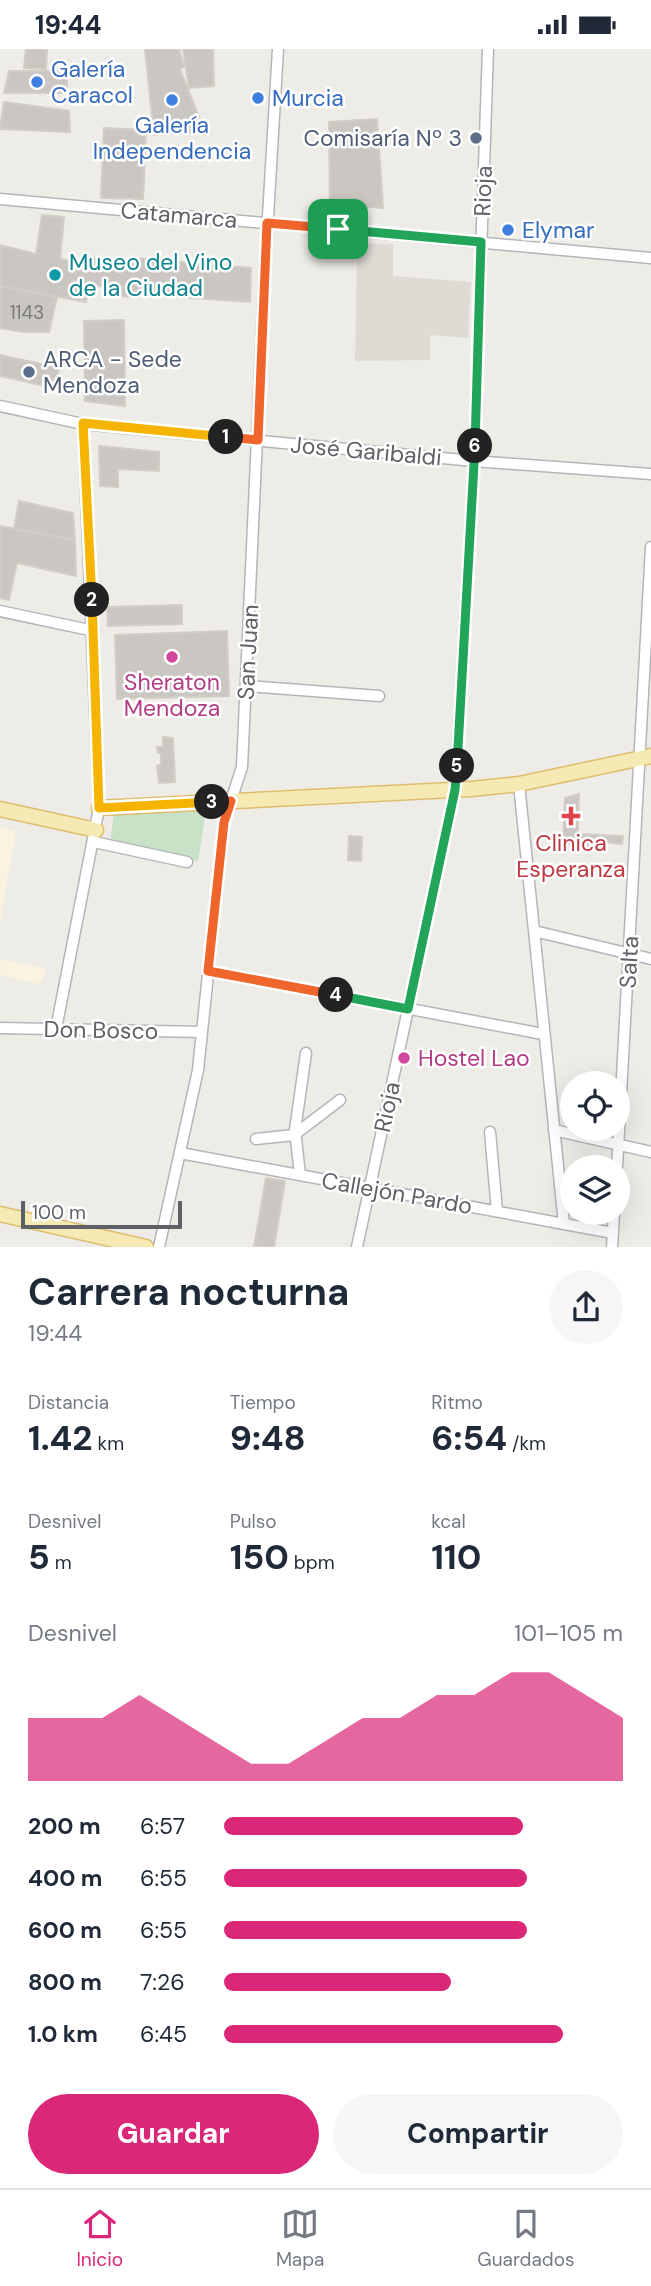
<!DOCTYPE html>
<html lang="es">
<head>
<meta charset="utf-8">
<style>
	body { margin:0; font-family:"DM Sans",sans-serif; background:#f6f6f7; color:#1f2937; height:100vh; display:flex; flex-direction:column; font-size:26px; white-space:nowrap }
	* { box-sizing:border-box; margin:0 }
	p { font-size:23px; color:#747a83 }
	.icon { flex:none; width:38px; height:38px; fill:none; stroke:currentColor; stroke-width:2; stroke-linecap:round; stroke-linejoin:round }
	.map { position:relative; height:1198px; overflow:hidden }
	.details { display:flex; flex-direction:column; background:#fff; flex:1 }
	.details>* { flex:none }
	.tools { position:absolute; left:560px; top:1022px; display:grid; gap:14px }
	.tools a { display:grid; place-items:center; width:70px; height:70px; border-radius:50%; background:#fff; box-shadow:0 7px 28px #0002; font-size:35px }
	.scale { position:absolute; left:21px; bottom:18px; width:161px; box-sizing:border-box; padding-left:7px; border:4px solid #5e6165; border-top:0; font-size:19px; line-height:24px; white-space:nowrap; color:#5e6165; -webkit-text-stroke:5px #fff; paint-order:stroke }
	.pin { position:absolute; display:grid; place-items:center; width:60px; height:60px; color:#fff; margin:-30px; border-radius:14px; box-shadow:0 4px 10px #0006 }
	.km { position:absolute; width:35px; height:35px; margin:-18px; border-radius:50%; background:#222; color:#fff; font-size:19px; line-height:35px; text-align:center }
	.round { display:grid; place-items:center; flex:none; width:74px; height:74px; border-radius:37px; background:#f6f6f7 }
	.summary { display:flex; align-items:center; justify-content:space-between; height:119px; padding:0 28px }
	h1 { font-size:38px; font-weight:700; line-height:52px }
	.stats { display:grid; grid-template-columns:repeat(3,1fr); gap:10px; height:119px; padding:7px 28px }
	.stats div { display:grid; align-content:center }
	.stats b { font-size:35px; font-weight:700 }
	.stats small { font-size:19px; font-weight:400 }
	.stats p { font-size:19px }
	.chart { height:196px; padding:14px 28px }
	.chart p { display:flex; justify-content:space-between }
	.chart svg { width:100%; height:126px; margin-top:7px; fill:#db2777; opacity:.7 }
	.action { display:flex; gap:14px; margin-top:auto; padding:14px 28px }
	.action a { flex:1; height:80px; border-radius:42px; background:#db2777; color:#fff; font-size:28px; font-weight:700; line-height:80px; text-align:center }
	.action a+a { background:#f6f6f7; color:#1f2937 }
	ul { padding:0 28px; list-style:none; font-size:23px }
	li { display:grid; grid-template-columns:112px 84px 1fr; align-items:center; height:52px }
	li i { height:18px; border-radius:9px; background:#db2777 }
	.status { display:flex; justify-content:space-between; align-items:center; height:49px; padding:0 35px; background:#fff; direction:ltr }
	.status svg { height:19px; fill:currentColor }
	.dock { display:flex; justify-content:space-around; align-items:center; height:98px; border-top:2px solid #e0e1e3; background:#fff; font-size:19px; color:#747a83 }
	.dock a { display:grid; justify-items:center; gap:4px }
	.dock .current { color:#db2777 }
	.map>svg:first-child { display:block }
	.commercial { fill:#faf3df }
	.education { fill:#dedbd5 }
	.green { fill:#c7e2c6 }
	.building { fill:#cac7c3; stroke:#d2cec5; stroke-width:2 }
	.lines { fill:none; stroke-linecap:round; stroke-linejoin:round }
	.minor-casing { stroke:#b3b6b9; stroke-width:13 }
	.major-casing { stroke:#e0bd6d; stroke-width:17 }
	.minor { stroke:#fff; stroke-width:10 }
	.major { stroke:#f5e9b4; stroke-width:14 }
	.split-1-casing { stroke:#fff; stroke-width:14 }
	.split-2-casing { stroke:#fff; stroke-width:14 }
	.split-3-casing { stroke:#fff; stroke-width:14 }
	.split-4-casing { stroke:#fff; stroke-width:14 }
	.split-5-casing { stroke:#fff; stroke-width:14 }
	.split-6-casing { stroke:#fff; stroke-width:14 }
	.split-7-casing { stroke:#fff; stroke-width:14 }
	.split-1 { stroke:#f0652b; stroke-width:9 }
	.split-2 { stroke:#f5b400; stroke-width:9 }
	.split-3 { stroke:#f5b400; stroke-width:9 }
	.split-4 { stroke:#f0652b; stroke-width:9 }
	.split-5 { stroke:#22a559; stroke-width:9 }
	.split-6 { stroke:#22a559; stroke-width:9 }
	.split-7 { stroke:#22a559; stroke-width:9 }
	.shop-dot { fill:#3f7fe0; stroke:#fff; stroke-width:2.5 }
	.service-dot { fill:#5c6f8a; stroke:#fff; stroke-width:2.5 }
	.culture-dot { fill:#0f9aa8; stroke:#fff; stroke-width:2.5 }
	.hotel-dot { fill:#d1479c; stroke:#fff; stroke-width:2.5 }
	.health-dot { fill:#e0444e; stroke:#fff; stroke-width:2.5 }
	.labels { text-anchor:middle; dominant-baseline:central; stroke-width:5; stroke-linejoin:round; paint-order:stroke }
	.number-label { font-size:19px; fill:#797a7c }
	.shop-label { font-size:23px; fill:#366cbe; stroke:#fff; text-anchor:start }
	.service-label { font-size:23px; fill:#4e5e75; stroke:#fff; text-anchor:end }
	.street-label { font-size:23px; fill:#5e6165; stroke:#fff }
	.culture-label { font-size:23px; fill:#0d838f; stroke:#fff; text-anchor:start }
	.hotel-label { font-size:23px; fill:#b23c85; stroke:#fff }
	.health-label { font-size:23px; fill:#be3a42; stroke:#fff }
</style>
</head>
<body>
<div class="status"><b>19:44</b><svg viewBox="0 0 49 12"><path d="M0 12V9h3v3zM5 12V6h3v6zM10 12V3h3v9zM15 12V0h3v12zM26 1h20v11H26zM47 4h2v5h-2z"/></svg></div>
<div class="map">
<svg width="651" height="1198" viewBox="0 0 651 1198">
	<rect width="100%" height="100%" fill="#eeece6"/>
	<path class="commercial" d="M0 778 16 783 0 872Z
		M0 910 47 920 40 935 0 926Z"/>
	<path class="education" d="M357 194 393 195V227L471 233 468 289 430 286V311L355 312Z"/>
	<path class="green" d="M206 762 198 812 110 793 114 765Z"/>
	<path class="building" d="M26 0H47L46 20 24 19Z
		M145 0H179L184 18 180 20 205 83 154 86Z
		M183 0H213L214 37 189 39Z
		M9 22H67V44H4Z
		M4 53 69 62 70 83 0 80Z
		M377 70 383 159 330 155 329 73Z
		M104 79 146 81 143 150 101 149Z
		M42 166 64 168 60 210 85 215 84 207 134 215V209L251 219 250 253 134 245V248L118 247 119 241 89 235 86 253 0 237V196L36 205Z
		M0 237 57 248 49 283H23L0 279Z
		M124 271 125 357 85 352 84 272Z
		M0 306 59 319 55 339 0 327Z
		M99 397 159 403V422L118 420V438L100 437Z
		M19 452 73 464 75 491 14 480Z
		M0 477 75 491 76 527 17 514 9 551 0 549Z
		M182 556V575L108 577 107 558Z
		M227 582 229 647 117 650 115 586Z
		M163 688 173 689 175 733 159 734 157 717 161 715V704H158L157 698H163Z
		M579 745 578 785 623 787 622 795 588 791V800L563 795 565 749Z
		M349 787 362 788 361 812 348 811Z
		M266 1129 285 1132 274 1198 254 1197Z"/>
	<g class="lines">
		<defs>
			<path id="minor" d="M0 150 651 209
				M0 357 83 375 474 412 651 425
				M0 562 94 582
				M246 637 379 647
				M519 735 564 1175
				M94 793 187 813
				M534 882 651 910
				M208 922 543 985
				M0 979 202 983
				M56 980 99 759 83 375
				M554 1081 651 1103
				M490 1083 497 1162
				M256 1090 294 1086 340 1051
				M180 1104 613 1184
				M617 1118 651 498
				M300 1126 295 1081 306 1004
				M159 1198 198 1021 224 773 242 718 264 235 278 0
				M357 1198 455 741 474 412 488 0
				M612 1198 614 1164"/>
			<path id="major" d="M99 759 471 740 519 735 651 707
				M0 760 96 781
				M0 1165 146 1198"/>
		</defs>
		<use href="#minor" class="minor-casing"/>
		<use href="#major" class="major-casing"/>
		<use href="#minor" class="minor"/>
		<use href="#major" class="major"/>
	</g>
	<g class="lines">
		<defs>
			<path id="split-1" d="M226 388 258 391 267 174 338 180"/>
			<path id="split-2" d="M92 551 83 374 226 388"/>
			<path id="split-3" d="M92 551 99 759 212 753"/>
			<path id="split-4" d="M212 753 231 752 224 773 208 922 336 946"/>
			<path id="split-5" d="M336 946 408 960 455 741 457 717"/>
			<path id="split-6" d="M457 717 475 397"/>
			<path id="split-7" d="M338 180 481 193 475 397"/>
		</defs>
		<use href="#split-1" class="split-1-casing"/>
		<use href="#split-2" class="split-2-casing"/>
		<use href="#split-3" class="split-3-casing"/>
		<use href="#split-4" class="split-4-casing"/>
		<use href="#split-5" class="split-5-casing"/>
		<use href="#split-6" class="split-6-casing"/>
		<use href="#split-7" class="split-7-casing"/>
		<use href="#split-1" class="split-1"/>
		<use href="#split-2" class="split-2"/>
		<use href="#split-3" class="split-3"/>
		<use href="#split-4" class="split-4"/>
		<use href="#split-5" class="split-5"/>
		<use href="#split-6" class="split-6"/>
		<use href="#split-7" class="split-7"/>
	</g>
	<g class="shop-dot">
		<circle cx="37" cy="33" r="7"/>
		<circle cx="258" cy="49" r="7"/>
		<circle cx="172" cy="51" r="7"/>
		<circle cx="508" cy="181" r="7"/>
	</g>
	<g class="service-dot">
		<circle cx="476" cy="89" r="7"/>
		<circle cx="29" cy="323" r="7"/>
	</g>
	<circle class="culture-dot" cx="55" cy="226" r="7"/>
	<g class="hotel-dot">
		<circle cx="172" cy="608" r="7"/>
		<circle cx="404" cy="1009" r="7"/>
	</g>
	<path class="health-dot" d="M567.5 756.5h7v7h7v7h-7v7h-7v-7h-7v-7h7z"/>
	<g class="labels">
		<g class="number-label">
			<text x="27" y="263">1143</text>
		</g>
		<g class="shop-label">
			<text x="51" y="20">Galería<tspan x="51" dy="26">Caracol</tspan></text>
			<text x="272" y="49">Murcia</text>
			<text x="172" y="76" text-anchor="middle">Galería<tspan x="172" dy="26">Independencia</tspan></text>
			<text x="522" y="181">Elymar</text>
		</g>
		<g class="service-label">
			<text x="462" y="89">Comisaría Nº 3</text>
			<text x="43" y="310" text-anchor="start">ARCA - Sede<tspan x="43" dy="26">Mendoza</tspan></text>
		</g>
		<g class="street-label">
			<text transform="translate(483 142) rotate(-88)">Rioja</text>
			<text transform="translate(179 166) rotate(5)">Catamarca</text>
			<text transform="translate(366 402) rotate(5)">José Garibaldi</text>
			<text transform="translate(248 603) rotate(-87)">San Juan</text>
			<text transform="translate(629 913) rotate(-87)">Salta</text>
			<text transform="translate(101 981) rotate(1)">Don Bosco</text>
			<text transform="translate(387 1058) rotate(-78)">Rioja</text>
			<text transform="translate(397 1144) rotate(10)">Callejón Pardo</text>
		</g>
		<g class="culture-label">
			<text x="69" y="213">Museo del Vino<tspan x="69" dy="26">de la Ciudad</tspan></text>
		</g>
		<g class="hotel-label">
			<text x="172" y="633">Sheraton<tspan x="172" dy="26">Mendoza</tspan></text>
			<text x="418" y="1009" text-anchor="start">Hostel Lao</text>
		</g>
		<g class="health-label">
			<text x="571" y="794">Clinica<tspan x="571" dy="26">Esperanza</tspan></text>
		</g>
	</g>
</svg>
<div class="tools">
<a><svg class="icon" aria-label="locate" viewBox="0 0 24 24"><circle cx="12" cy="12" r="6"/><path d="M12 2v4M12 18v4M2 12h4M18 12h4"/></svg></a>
<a><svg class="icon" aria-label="layers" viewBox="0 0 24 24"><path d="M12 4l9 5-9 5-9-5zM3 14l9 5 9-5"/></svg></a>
</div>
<div class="scale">100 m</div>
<div class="pin" style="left:338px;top:180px;background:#1e9e55"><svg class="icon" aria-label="arrive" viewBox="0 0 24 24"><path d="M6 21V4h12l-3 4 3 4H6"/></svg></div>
<b class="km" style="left:226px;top:388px">1</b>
<b class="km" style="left:92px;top:551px">2</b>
<b class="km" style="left:212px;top:753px">3</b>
<b class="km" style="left:336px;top:946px">4</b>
<b class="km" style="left:457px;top:717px">5</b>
<b class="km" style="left:475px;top:397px">6</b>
</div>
<section class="details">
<div class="summary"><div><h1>Carrera nocturna</h1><p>19:44</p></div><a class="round"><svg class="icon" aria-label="share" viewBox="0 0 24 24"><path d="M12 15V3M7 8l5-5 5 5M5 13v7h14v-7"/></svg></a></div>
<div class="stats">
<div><p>Distancia</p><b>1.42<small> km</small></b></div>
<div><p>Tiempo</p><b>9:48</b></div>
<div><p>Ritmo</p><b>6:54<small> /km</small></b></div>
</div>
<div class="stats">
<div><p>Desnivel</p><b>5<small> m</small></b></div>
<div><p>Pulso</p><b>150<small> bpm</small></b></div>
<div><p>kcal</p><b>110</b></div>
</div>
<div class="chart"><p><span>Desnivel</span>101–105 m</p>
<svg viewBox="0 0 160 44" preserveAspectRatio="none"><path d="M0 44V22L10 22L20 22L30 14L40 22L50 30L60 38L70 38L80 30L90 22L100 22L110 14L120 14L130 6L140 6L150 14L160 22V44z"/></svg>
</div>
<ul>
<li><b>200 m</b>6:57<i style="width:75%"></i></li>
<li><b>400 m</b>6:55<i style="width:76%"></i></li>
<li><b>600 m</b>6:55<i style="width:76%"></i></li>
<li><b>800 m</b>7:26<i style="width:57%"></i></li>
<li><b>1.0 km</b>6:45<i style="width:85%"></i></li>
</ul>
<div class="action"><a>Guardar</a><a>Compartir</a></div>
</section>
<nav class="dock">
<a class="current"><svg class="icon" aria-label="home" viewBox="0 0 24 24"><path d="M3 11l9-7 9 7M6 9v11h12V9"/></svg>Inicio</a>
<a><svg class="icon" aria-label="map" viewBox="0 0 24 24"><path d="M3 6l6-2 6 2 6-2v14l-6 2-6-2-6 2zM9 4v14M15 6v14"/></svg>Mapa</a>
<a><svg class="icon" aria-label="saved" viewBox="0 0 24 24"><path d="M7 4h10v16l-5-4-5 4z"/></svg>Guardados</a>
</nav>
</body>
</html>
